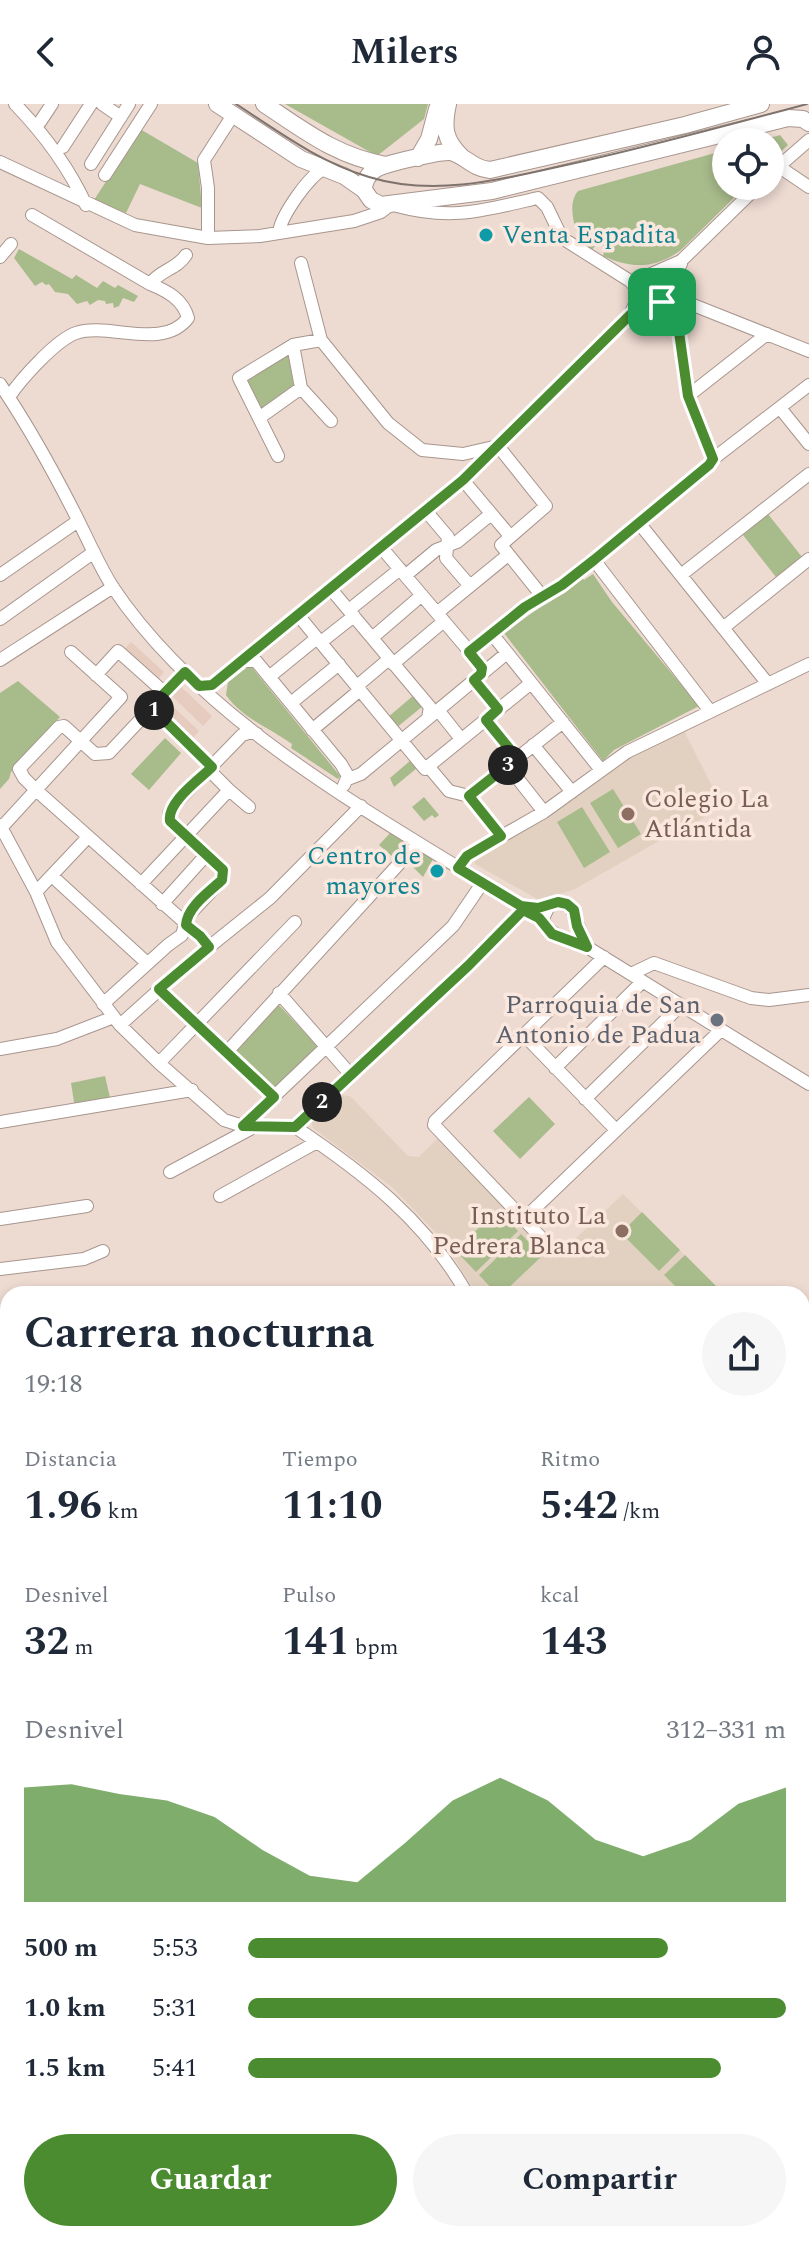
<!DOCTYPE html>
<html lang="es">
<head>
<meta charset="utf-8">
<style>
	body { margin:0; font-family:Spectral,serif; background:#f6f6f7; color:#1f2937; height:100vh; display:flex; flex-direction:column; font-size:30px; white-space:nowrap }
	* { box-sizing:border-box; margin:0 }
	p { font-size:26px; color:#747a83 }
	.icon { flex:none; width:44px; height:44px; fill:none; stroke:currentColor; stroke-width:2; stroke-linecap:round; stroke-linejoin:round }
	.map { position:relative; flex:1; overflow:hidden }
	.drawer { position:absolute; left:0px; top:1182px; width:810px; height:956px; display:flex; flex-direction:column; background:#fff; border-radius:24px 24px 0 0; box-shadow:0 4px 12px #0003 }
	.drawer>* { flex:none }
	.fabs { position:absolute; left:712px; top:24px; display:grid; gap:16px }
	.fabs a { display:grid; place-items:center; width:72px; height:72px; border-radius:50%; background:#fff; box-shadow:0 4px 12px #0003; font-size:40px }
	.pin { position:absolute; display:grid; place-items:center; width:68px; height:68px; color:#fff; margin:-34px; border-radius:16px; box-shadow:0 4px 12px #0006 }
	.km { position:absolute; width:40px; height:40px; margin:-20px; border-radius:50%; background:#222; color:#fff; font-size:22px; line-height:40px; text-align:center }
	.round { display:grid; place-items:center; flex:none; width:84px; height:84px; border-radius:42px; background:#f6f6f7 }
	.overview { display:flex; align-items:center; justify-content:space-between; height:136px; padding:0 24px }
	h1 { font-size:44px; font-weight:700; line-height:60px }
	.stats { display:grid; grid-template-columns:repeat(3,1fr); gap:12px; height:136px; padding:8px 24px }
	.stats div { display:grid; align-content:center }
	.stats b { font-size:40px; font-weight:700 }
	.stats small { font-size:22px; font-weight:400 }
	.stats p { font-size:22px }
	.chart { height:224px; padding:16px 24px }
	.chart p { display:flex; justify-content:space-between }
	.chart svg { width:100%; height:144px; margin-top:8px; fill:#4a8c2f; opacity:.7 }
	.action { display:flex; gap:16px; margin-top:auto; padding:16px 24px }
	.action a { flex:1; height:92px; border-radius:48px; background:#4a8c2f; color:#fff; font-size:32px; font-weight:700; line-height:92px; text-align:center }
	.action a+a { background:#f6f6f7; color:#1f2937 }
	ul { padding:0 24px; list-style:none; font-size:26px }
	li { display:grid; grid-template-columns:128px 96px 1fr; align-items:center; height:60px }
	li i { height:20px; border-radius:10px; background:#4a8c2f }
	header { display:flex; justify-content:space-between; align-items:center; height:104px; padding:0 24px; background:#fff; font-size:36px; font-weight:700 }
	.map>svg:first-child { display:block }
	.built { fill:#e6cbbf }
	.education { fill:#e2d1c0 }
	.green { fill:#a8bb8b }
	.lines { fill:none; stroke-linecap:round; stroke-linejoin:round }
	.minor-casing { stroke:#a8968e; stroke-width:14 }
	.major-casing { stroke:#a8968e; stroke-width:18 }
	.minor { stroke:#fff; stroke-width:12 }
	.major { stroke:#fff; stroke-width:16 }
	.tram { stroke:#7f736d; stroke-width:2 }
	.route-casing { stroke:#fff; stroke-width:16 }
	.route { stroke:#4a8c2f; stroke-width:10 }
	.culture-dot { fill:#0f9aa8; stroke:#fae7de; stroke-width:3 }
	.education-dot { fill:#8d6e63; stroke:#fae7de; stroke-width:3 }
	.worship-dot { fill:#6b7280; stroke:#fae7de; stroke-width:3 }
	.labels { text-anchor:middle; dominant-baseline:central; stroke-width:7; stroke-linejoin:round; paint-order:stroke }
	.culture-label { font-size:26px; fill:#0d838f; stroke:#fae7de; text-anchor:start }
	.education-label { font-size:26px; fill:#785e54; stroke:#fae7de; text-anchor:start }
	.worship-label { font-size:26px; fill:#5b616d; stroke:#fae7de; text-anchor:end }
</style>
</head>
<body>
<header><svg class="icon" aria-label="back" viewBox="0 0 24 24"><path d="M15 5l-7 7 7 7"/></svg>Milers<svg class="icon" aria-label="person" viewBox="0 0 24 24"><circle cx="12" cy="8" r="4"/><path d="M4 21q1-7 8-7t8 7"/></svg></header>
<div class="map">
<svg width="809" height="2138" viewBox="0 0 809 2138">
	<rect width="100%" height="100%" fill="#eddad1"/>
	<path class="built" d="M131 538 164 568 156 577 123 547Z
		M180 582 212 612 203 622 171 591Z
		M166 596 199 627 191 636 158 605Z"/>
	<path class="education" d="M684 627 714 686 712 708 696 719 668 732 573 786 539 796 475 760V754L630 653Z
		M338 991 350 992 408 1052 419 1053 439 1033 555 1154 623 1090 724 1190H477L441 1134 392 1083 313 1024 311 1017Z"/>
	<path class="green" d="M285 0H428L424 15 377 52Z
		M140 25 198 59 202 104 140 80 126 109 94 96Z
		M780 31 788 41 770 58V38H756Z
		M726 46V82H746L681 146C655 165 632 165 603 152L605 143 598 138 592 146 580 141C576 124 566 102 578 87Z
		M19 145 72 175 76 171 97 184 103 177 115 184 118 181 138 192 134 198 123 194 119 202 114 204 113 199 106 200 105 197 98 196 90 201 87 197 77 200 68 190 55 188 49 180 46 181 42 178 35 182 14 154Z
		M290 246 297 282 260 309 243 276Z
		M768 410 802 453 776 473 743 431Z
		M593 470 612 498 699 602 614 646 603 657 504 529 582 473 584 476Z
		M250 561 340 672 338 675 291 644 292 640C269 623 243 615 226 591L228 578Z
		M18 577 60 613 11 668 9 675 0 685V589Z
		M414 591 423 602 396 624 387 614Z
		M165 634 181 649 149 686 131 670Z
		M411 656 417 664 394 683 390 674Z
		M613 685 641 730 618 744 590 699Z
		M424 693 439 711 435 714 432 711 424 717 412 703Z
		M582 703 610 748 584 764 557 718Z
		M391 728 410 737 393 753 379 741Z
		M422 746 434 753 423 773 410 760Z
		M278 900 320 945 275 987 233 949Z
		M105 972 111 998 75 1004 71 979Z
		M529 993 555 1020 520 1055 493 1027Z
		M498 1106 518 1127 476 1168 455 1146Z
		M642 1108 680 1146 659 1167 621 1129Z
		M521 1130 542 1152 502 1190H497L479 1171Z
		M685 1151 721 1187 718 1190H683L664 1171Z"/>
	<g class="lines">
		<defs>
			<path id="minor" d="M15 0C43 29 69 64 86 101
				M102 0 121 13
				M40 18 52 0
				M63 43 91 0
				M0 58 135 121 208 134 260 132 354 117 381 108 390 101
				M91 60 129 0
				M778 62 809 83
				M770 70 809 36
				M105 71 151 0
				M397 102C453 117 483 106 538 94L547 103 562 134 630 177 636 184
				M279 129C280 113 310 70 324 65
				M208 134V84L204 56 233 11
				M0 153 11 140
				M301 159 321 236 388 319 422 346 463 350 498 342 546 402 501 441 538 487 537 497
				M150 180C160 166 177 165 186 151
				M668 191 809 247
				M664 196 668 191 670 174 681 160
				M662 198 663 207 679 228 688 292 713 355
				M649 201 641 197 636 189 640 175 681 157 758 82
				M293 241 301 284 331 317
				M0 280C27 320 51 363 73 406 86 431 97 458 112 482 205 622 381 714 521 802L544 819
				M688 292 767 230
				M9 293C21 275 56 236 76 229 109 218 163 247 188 214 183 195 167 187 150 180L32 111
				M780 304 809 340
				M259 314 301 284
				M278 352 239 274 293 241 321 236
				M463 376 510 432
				M426 407 448 433 446 454 470 482
				M639 419 768 580
				M381 443 481 561V570
				M594 456 710 607
				M0 471 78 417
				M406 471 436 446 457 438 491 410
				M681 471 809 370
				M330 484 430 603 428 614
				M349 506 400 465
				M437 509 508 451
				M298 511 425 665 531 579
				M0 515 94 448
				M723 524 809 455
				M492 530 601 666
				M372 534 422 491
				M321 538 354 512
				M469 548 525 503 562 481 594 456 709 361 713 355 809 281
				M0 556 113 483
				M242 557H256L341 660 348 672 344 681
				M393 560 444 517
				M185 568 109 649 95 650 64 622 59 623 19 665 24 674 36 686 200 832 209 843
				M96 571 118 547 165 589
				M269 573 317 534
				M474 576 498 605
				M199 582 212 581 463 376 630 211 638 193
				M357 582 389 555
				M291 599 339 560
				M151 603 212 663
				M438 606 461 635
				M486 616 517 654
				M312 626 360 586
				M533 641 572 688
				M507 661 544 708
				M428 662 449 687 469 692 501 732
				M348 675 361 670 507 549
				M229 686 249 703
				M469 692 563 618
				M0 721 36 788 57 838 120 921 159 959 224 1016 243 1022 295 1023
				M2 723 121 593 71 548
				M458 764 467 752 544 708 627 648 809 560
				M52 772 147 859
				M141 780 229 686 209 666
				M36 788 88 733
				M162 800 207 750
				M549 802 543 814C547 832 571 837 587 843L809 980
				M544 803 558 798 571 803 587 843
				M631 870 654 859 751 894 769 896 809 891
				M159 885 274 993
				M279 889 351 971
				M103 900 168 841 182 831 187 813 222 776 223 766 170 717 169 710 174 701 242 631 251 628 257 630
				M120 921 189 859 270 794 361 702
				M524 931 616 1026
				M0 945 57 935 114 913
				M226 949 418 739
				M159 959 295 818
				M555 964 642 878
				M585 995 680 902
				M0 1018 192 986
				M243 1022 453 822 483 778
				M295 1023 469 861 523 806
				M295 1023C364 1069 426 1117 467 1190
				M170 1068 252 1024
				M220 1092 317 1038
				M523 1113 529 1110 721 926
				M0 1115 87 1102
				M551 1144 434 1021 435 1017 604 853
				M0 1165 84 1155 103 1147
				M0 1217 8 1216
				M0 1269 8 1268
				M0 1329 8 1328
				M0 1430 8 1426
				M0 1477 8 1474
				M0 1493H8
				M802 1723 809 1728
				M0 1905 8 1914
				M178 2130 184 2138"/>
			<path id="major" d="M217 0 301 55 344 72 364 86 371 96 381 101 492 87 788 14 803 15 809 19
				M264 0C305 27 336 52 386 61
				M448 0C443 23 444 36 462 53
				M418 54 429 35 437 5
				M364 86C364 77 368 70 376 65 384 60 440 47 450 48 465 51 471 64 490 66L685 21 761 0"/>
		</defs>
		<use href="#minor" class="minor-casing"/>
		<use href="#major" class="major-casing"/>
		<use href="#minor" class="minor"/>
		<use href="#major" class="major"/>
		<path class="tram" d="M236 0C279 28 319 58 369 73 440 95 514 72 584 57 659 40 733 20 807 0"/>
	</g>
	<g class="lines">
		<defs>
			<path id="route" d="M662 198 663 207 679 228 688 292 713 355 709 361 594 456 562 481 525 503 469 548 482 564 481 570 474 576 498 605 486 616 517 654 469 692 501 732 467 752 458 764 521 802 538 804 558 798 567 800 574 806 577 822 587 843 552 830 539 814 523 806 469 861 295 1023 243 1022 274 993 159 885 209 843 200 832 186 821C187 803 209 788 222 776L223 766 170 717C167 698 199 676 212 663L151 603 185 568 199 582 212 581 463 376 630 211 649 201Z"/>
		</defs>
		<use href="#route" class="route-casing"/>
		<use href="#route" class="route"/>
	</g>
	<g class="culture-dot">
		<circle cx="486" cy="131" r="8"/>
		<circle cx="437" cy="767" r="8"/>
	</g>
	<g class="education-dot">
		<circle cx="628" cy="710" r="8"/>
		<circle cx="622" cy="1127" r="8"/>
	</g>
	<circle class="worship-dot" cx="717" cy="916" r="8"/>
	<g class="labels">
		<g class="culture-label">
			<text x="502" y="131">Venta Espadita</text>
			<text x="421" y="752" text-anchor="end">Centro de<tspan x="421" dy="30">mayores</tspan></text>
		</g>
		<g class="education-label">
			<text x="644" y="695">Colegio La<tspan x="644" dy="30">Atlántida</tspan></text>
			<text x="606" y="1112" text-anchor="end">Instituto La<tspan x="606" dy="30">Pedrera Blanca</tspan></text>
		</g>
		<g class="worship-label">
			<text x="701" y="901">Parroquia de San<tspan x="701" dy="30">Antonio de Padua</tspan></text>
		</g>
	</g>
</svg>
<div class="fabs">
<a><svg class="icon" aria-label="locate" viewBox="0 0 24 24"><circle cx="12" cy="12" r="6"/><path d="M12 2v4M12 18v4M2 12h4M18 12h4"/></svg></a>
</div>
<div class="pin" style="left:662px;top:198px;background:#1e9e55"><svg class="icon" aria-label="arrive" viewBox="0 0 24 24"><path d="M6 21V4h12l-3 4 3 4H6"/></svg></div>
<b class="km" style="left:154px;top:606px">1</b>
<b class="km" style="left:322px;top:998px">2</b>
<b class="km" style="left:508px;top:661px">3</b>
<section class="drawer">
<div class="overview"><div><h1>Carrera nocturna</h1><p>19:18</p></div><a class="round"><svg class="icon" aria-label="share" viewBox="0 0 24 24"><path d="M12 15V3M7 8l5-5 5 5M5 13v7h14v-7"/></svg></a></div>
<div class="stats">
<div><p>Distancia</p><b>1.96<small> km</small></b></div>
<div><p>Tiempo</p><b>11:10</b></div>
<div><p>Ritmo</p><b>5:42<small> /km</small></b></div>
</div>
<div class="stats">
<div><p>Desnivel</p><b>32<small> m</small></b></div>
<div><p>Pulso</p><b>141<small> bpm</small></b></div>
<div><p>kcal</p><b>143</b></div>
</div>
<div class="chart"><p><span>Desnivel</span>312–331 m</p>
<svg viewBox="0 0 160 44" preserveAspectRatio="none"><path d="M0 44V9L10 8L20 11L30 13L40 18L50 28L60 36L70 38L80 26L90 13L100 6L110 13L120 25L130 30L140 25L150 14L160 9V44z"/></svg>
</div>
<ul>
<li><b>500 m</b>5:53<i style="width:78%"></i></li>
<li><b>1.0 km</b>5:31<i style="width:100%"></i></li>
<li><b>1.5 km</b>5:41<i style="width:88%"></i></li>
</ul>
<div class="action"><a>Guardar</a><a>Compartir</a></div>
</section>
</div>
</body>
</html>
